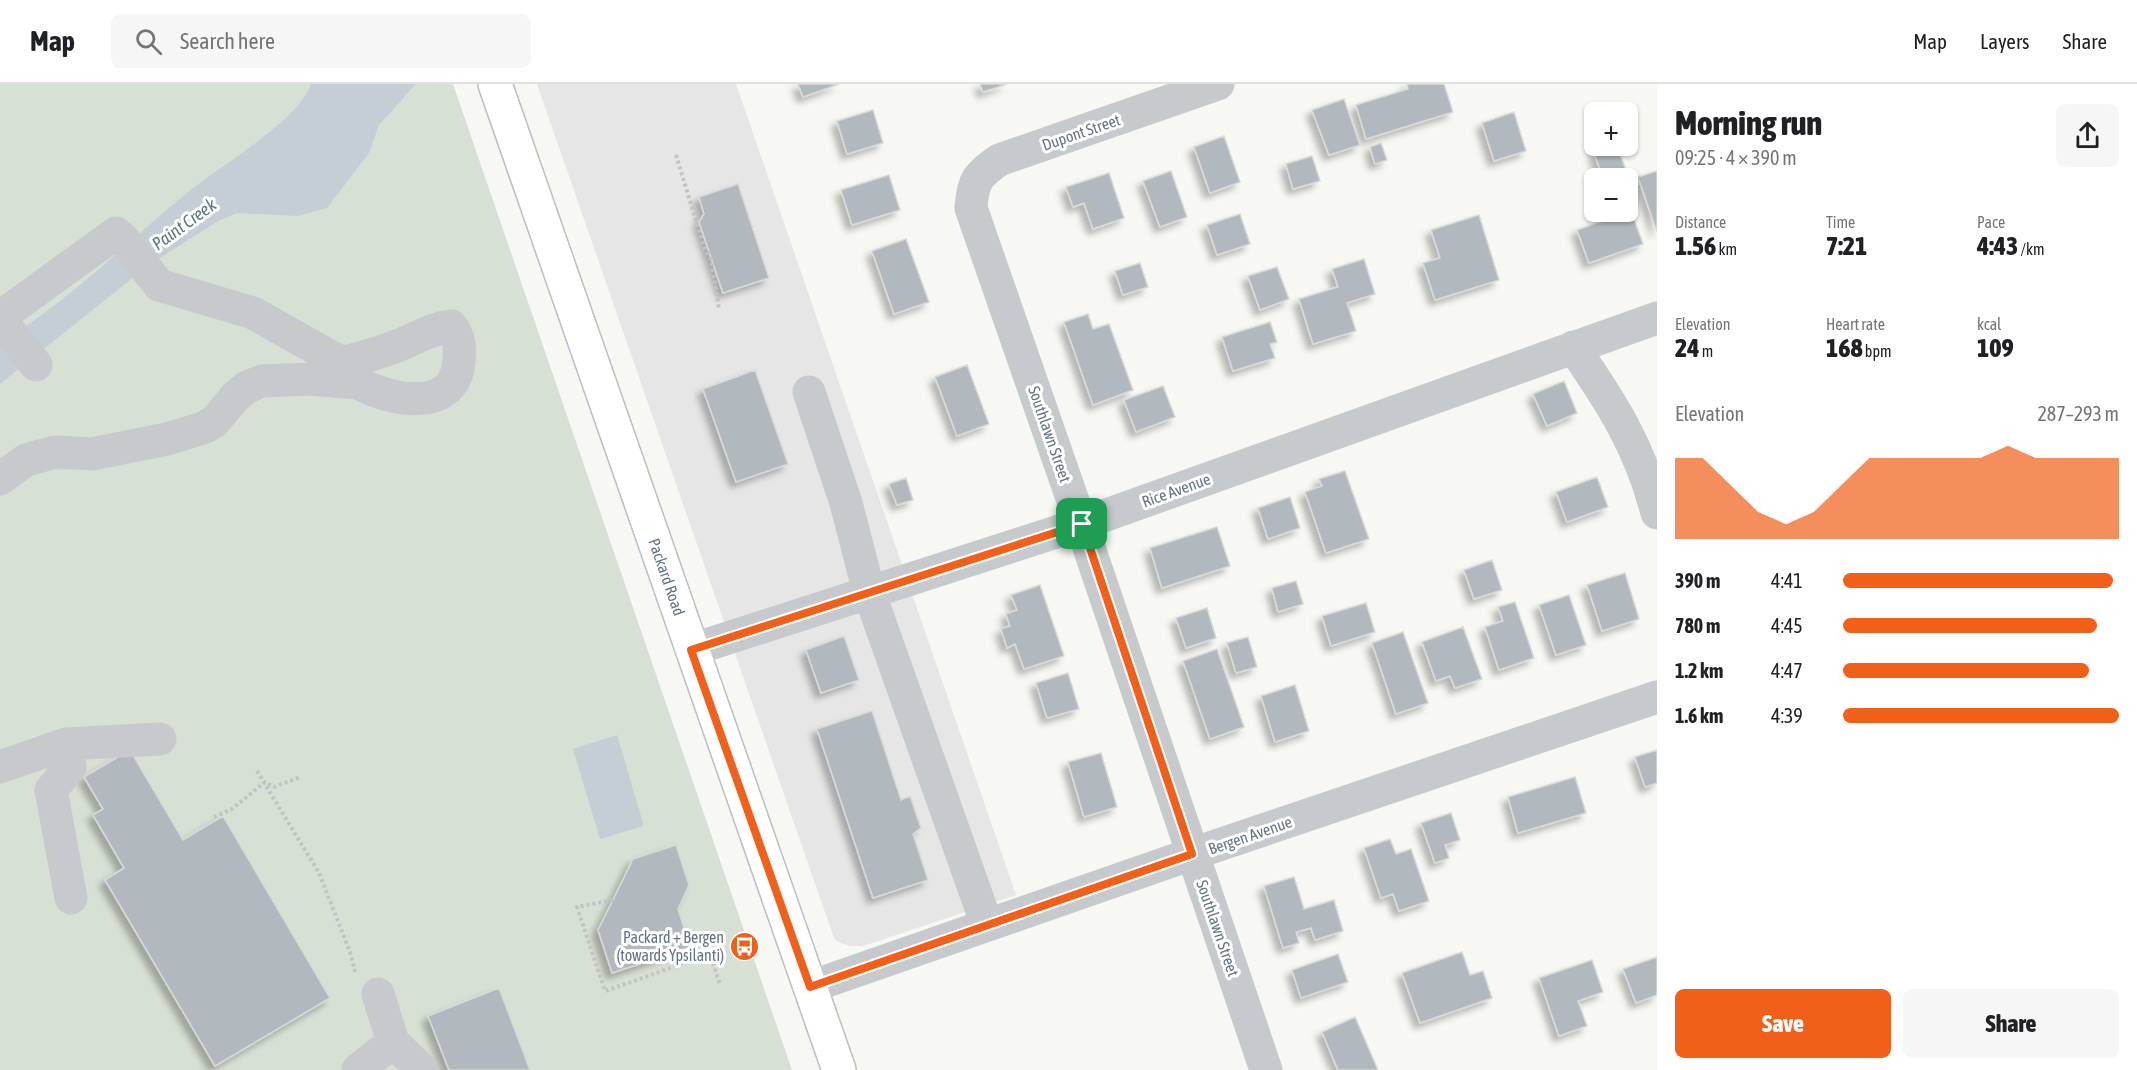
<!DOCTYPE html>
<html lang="en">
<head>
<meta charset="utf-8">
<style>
	body { margin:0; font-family:"Asap Condensed",sans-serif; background:#f6f6f6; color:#202124; height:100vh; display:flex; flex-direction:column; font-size:22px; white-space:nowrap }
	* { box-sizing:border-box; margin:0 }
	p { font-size:20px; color:#757577 }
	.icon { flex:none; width:33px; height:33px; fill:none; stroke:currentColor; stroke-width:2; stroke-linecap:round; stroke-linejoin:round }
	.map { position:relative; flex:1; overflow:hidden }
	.details { display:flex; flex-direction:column; background:#fff; width:480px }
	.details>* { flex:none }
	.controls { position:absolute; left:1584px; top:18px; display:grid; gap:12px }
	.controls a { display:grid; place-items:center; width:54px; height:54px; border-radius:9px; background:#fff; box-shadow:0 2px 4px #0004; font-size:30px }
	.pin { position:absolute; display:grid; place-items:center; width:51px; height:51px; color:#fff; margin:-26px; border-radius:12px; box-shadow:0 3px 9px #0006 }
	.round { display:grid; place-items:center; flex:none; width:63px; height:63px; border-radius:9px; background:#f6f6f6 }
	.head { display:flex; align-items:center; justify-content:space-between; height:102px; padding:0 18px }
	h1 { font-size:33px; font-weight:800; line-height:45px }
	.stats { display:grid; grid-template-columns:repeat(3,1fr); gap:9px; height:102px; padding:6px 18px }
	.stats div { display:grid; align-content:center }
	.stats b { font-size:26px; font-weight:800 }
	.stats small { font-size:16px; font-weight:400 }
	.stats p { font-size:16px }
	.chart { height:168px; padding:12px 18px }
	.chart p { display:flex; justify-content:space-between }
	.chart svg { width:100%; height:108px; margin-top:6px; fill:#f25f19; opacity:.7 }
	.primary-button { display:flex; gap:12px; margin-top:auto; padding:12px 18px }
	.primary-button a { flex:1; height:69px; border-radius:9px; background:#f25f19; color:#fff; font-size:24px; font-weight:800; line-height:69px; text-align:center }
	.primary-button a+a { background:#f6f6f6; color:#202124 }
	ul { padding:0 18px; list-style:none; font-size:20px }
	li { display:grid; grid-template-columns:96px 72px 1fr; align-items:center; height:45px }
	li i { height:15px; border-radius:8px; background:#f25f19 }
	header { display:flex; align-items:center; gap:36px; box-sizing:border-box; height:84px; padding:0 30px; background:#fff; border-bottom:2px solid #e0e0e0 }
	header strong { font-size:28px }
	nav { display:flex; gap:33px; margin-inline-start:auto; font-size:21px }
	.search { width:420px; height:54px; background:#f6f6f6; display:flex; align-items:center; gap:15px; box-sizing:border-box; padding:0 21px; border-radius:9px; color:#757577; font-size:22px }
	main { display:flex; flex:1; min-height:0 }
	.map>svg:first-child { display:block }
	.built { fill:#e5e6e5 }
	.green { fill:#d7e0d4 }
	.water { fill:#c4ced4 }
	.building { fill:#b2b9be; stroke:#d8d9d6; stroke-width:1.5; filter:url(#shadow) }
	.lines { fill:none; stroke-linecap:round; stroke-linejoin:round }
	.major-casing { stroke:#bbbec2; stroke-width:36 }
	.path { stroke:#c2c3c5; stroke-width:4; stroke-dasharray:3 3; stroke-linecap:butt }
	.minor { stroke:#c6cacd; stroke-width:33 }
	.major { stroke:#fff; stroke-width:33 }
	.route-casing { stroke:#fff; stroke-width:12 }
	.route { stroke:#f25f19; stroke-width:8 }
	.labels { text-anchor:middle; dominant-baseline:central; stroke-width:6; stroke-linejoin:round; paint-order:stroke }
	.street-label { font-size:16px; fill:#637487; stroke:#fff }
	.poi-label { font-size:16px; fill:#637487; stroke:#fff; text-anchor:end }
	.water-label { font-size:18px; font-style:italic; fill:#5f7783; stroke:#fff }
</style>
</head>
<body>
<header>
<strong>Map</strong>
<div class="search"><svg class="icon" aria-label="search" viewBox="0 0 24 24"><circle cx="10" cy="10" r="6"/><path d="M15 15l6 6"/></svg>Search here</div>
<nav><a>Map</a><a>Layers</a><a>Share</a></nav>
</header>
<main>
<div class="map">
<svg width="1657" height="986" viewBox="0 0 1657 986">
	<defs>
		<filter id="shadow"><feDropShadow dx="-5.5" dy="5.5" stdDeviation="3" flood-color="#0004"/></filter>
	</defs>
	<rect width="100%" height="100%" fill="#f7f7f4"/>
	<path class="built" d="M537 0H736L1016 811 863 862H850L838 858 834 854Z"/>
	<path class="green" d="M0 0H453L792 986H0Z"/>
	<path class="water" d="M311 0H416L379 41 369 69 327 124 298 132 237 129 220 136 150 180 0 300V261C23 244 48 227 70 209 112 176 150 138 192 105 222 81 299 36 311 0Z
		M617 651 644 742 600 755 573 665Z"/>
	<path class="building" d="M798 0H839L803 13Z
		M980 0H1007L983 8Z
		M1407 0H1444L1453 28 1366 55 1356 21 1408 5Z
		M1344 15 1360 61 1329 71 1312 26Z
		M873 26 883 59 847 70 837 37Z
		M1514 28 1526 67 1494 77 1482 39Z
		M1224 52 1240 98 1210 109 1194 63Z
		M1381 59 1387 76 1375 80 1370 63Z
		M1614 62H1617L1627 89 1611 94H1603L1594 69Z
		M1312 72 1320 97 1293 105 1286 80Z
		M1171 87 1187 133 1160 143 1143 97Z
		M1657 87V148L1638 93Z
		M1109 89 1124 134 1093 145 1084 119 1073 123 1066 103Z
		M889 91 900 126 852 141 841 106Z
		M738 100 769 194 723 209 699 138 704 130 699 113Z
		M1631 127 1643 160 1589 179 1577 146Z
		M1240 130 1250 160 1217 171 1207 141Z
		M1479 131 1499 196 1435 216 1423 179 1440 174 1431 146Z
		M906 155 929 218 894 230 872 167Z
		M1364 175 1375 210 1347 219 1356 247 1313 260 1299 215 1338 203 1332 185Z
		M1140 179 1148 203 1123 211 1115 187Z
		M1277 183 1289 215 1260 226 1248 192Z
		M1088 230 1093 245 1109 240 1133 306 1093 321 1064 238Z
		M1270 238 1277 258 1270 260 1275 274 1233 287 1222 253Z
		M967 281 989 340 957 352 935 293Z
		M755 286 788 380 736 398 703 305Z
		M1564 297 1577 329 1547 342 1533 310Z
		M1163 302 1175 333 1136 348 1124 316Z
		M1345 387 1369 455 1326 469 1305 408 1322 402 1319 395Z
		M1597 393 1608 423 1567 438 1556 408Z
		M906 394 913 416 897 421 889 400Z
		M1290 413 1300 444 1268 455 1258 424Z
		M1217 443 1230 482 1162 504 1150 464Z
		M1492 476 1502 506 1474 515 1464 486Z
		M1625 489 1639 535 1602 547 1587 501Z
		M1296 497 1303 520 1278 528 1272 504Z
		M1040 501 1064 572 1024 585 1015 560 1007 564 1001 545 1010 542 1006 530 1017 526 1011 511Z
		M1569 511 1586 561 1556 571 1539 521Z
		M1515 518 1534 574 1499 586 1485 543 1503 537 1498 523Z
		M1366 519 1375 548 1331 562 1322 532Z
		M1207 524 1216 554 1186 564 1176 534Z
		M1463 543 1482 595 1455 604 1450 592 1436 597 1422 558Z
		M1403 548 1428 619 1396 630 1372 559Z
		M844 552 859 596 821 609 806 566Z
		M1248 553 1257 583 1236 589 1227 559Z
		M1217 565 1244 643 1210 655 1183 577Z
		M1068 589 1079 625 1047 634 1036 599Z
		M1295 601 1309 647 1275 658 1261 612Z
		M872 627 901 716 910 712 921 744 913 750 928 796 873 814 817 645Z
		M130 666 183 756 223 732 330 914 215 982 105 796 124 784 93 731 103 725 84 693Z
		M1657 666V699L1645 703 1635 673Z
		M1101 669 1117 723 1084 733 1068 678Z
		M1575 693 1586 729 1518 749 1508 713Z
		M1451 729 1460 756 1445 761 1449 774 1435 779 1421 739Z
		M1390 755 1396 770 1411 765 1429 817 1399 827 1393 810 1381 814 1364 764Z
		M676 761 689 801 678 825 690 863 612 889 598 846 613 816 633 775Z
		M1294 793 1304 825 1334 816 1343 847 1315 856 1311 844 1296 848 1299 859 1283 864 1264 802Z
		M1462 868 1470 891 1483 887 1492 914 1420 939 1402 889Z
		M1338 870 1348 898 1301 914 1292 886Z
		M1657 873V911L1636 919 1623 885Z
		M1592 876 1603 908 1578 917 1587 942 1559 952 1539 894Z
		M499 904 530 986H449L428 932Z
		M1355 933 1378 986H1338L1322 948Z"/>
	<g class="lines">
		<defs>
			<g id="major">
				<path id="s1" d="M495 0 839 986"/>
			</g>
		</defs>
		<use href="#major" class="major-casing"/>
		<path class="path" d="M676 71 704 163 711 175 719 225
			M257 687 319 789 350 868 356 891
			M214 733 232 725 265 698 274 703 300 693
			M613 816 577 823 605 907 710 870 720 901
			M677 867 681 880"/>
		<path class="minor" d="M1218 0 999 76C977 92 973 96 971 124L1081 440 1266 986
			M0 233 116 149 123 155 159 201 253 229 342 279 358 299 309 295 262 297 247 303 235 313 214 338 203 344 167 355 92 370 55 368 26 376 0 395
			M8 245 36 281
			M1573 263C1612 319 1640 363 1657 429
			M342 279C361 274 379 269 397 262 416 255 431 244 451 242 460 252 460 264 459 277 455 330 391 317 358 299
			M809 308 846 419 869 508 987 841
			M691 566 1081 440 1657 234
			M66 660 70 683 51 706 71 814
			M0 683 66 660 160 655
			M810 903 1192 770 1657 613
			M393 958 422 986
			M358 986 393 958 378 910"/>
		<use href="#major" class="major"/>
	</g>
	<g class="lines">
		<defs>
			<path id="route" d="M1082 440 1192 770 810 903 691 566Z"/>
		</defs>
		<use href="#route" class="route-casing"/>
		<use href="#route" class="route"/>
	</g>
	<defs>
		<symbol id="bus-disc" viewBox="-11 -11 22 22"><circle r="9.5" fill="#f25f19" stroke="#fff"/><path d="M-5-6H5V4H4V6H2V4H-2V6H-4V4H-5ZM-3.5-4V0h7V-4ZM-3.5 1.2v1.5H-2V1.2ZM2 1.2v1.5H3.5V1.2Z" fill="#fff"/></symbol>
	</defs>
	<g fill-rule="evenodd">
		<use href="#bus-disc" x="728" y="846" width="33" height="33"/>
	</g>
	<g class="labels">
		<g class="street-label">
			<text transform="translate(1081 48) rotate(-19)">Dupont Street</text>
			<text transform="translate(1050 350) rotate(71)">Southlawn Street</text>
			<text transform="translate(1176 406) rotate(-20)">Rice Avenue</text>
			<text stroke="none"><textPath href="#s1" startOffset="522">Packard Road</textPath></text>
			<text transform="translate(1250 751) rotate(-19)">Bergen Avenue</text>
			<text transform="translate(1218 844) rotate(71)">Southlawn Street</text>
		</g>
		<g class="poi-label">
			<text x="724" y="853">Packard + Bergen<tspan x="724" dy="18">(towards Ypsilanti)</tspan></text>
		</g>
		<g class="water-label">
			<text transform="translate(184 140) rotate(-36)">Paint Creek</text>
		</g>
	</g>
</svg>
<div class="controls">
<a>+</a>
<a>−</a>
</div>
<div class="pin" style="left:1082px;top:440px;background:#1e9e55"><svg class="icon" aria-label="arrive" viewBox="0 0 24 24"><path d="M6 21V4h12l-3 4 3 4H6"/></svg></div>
</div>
<section class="details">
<div class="head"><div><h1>Morning run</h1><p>09:25 · 4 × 390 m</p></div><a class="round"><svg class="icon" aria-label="share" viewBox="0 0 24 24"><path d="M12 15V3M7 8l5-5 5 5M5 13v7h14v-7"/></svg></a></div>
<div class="stats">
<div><p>Distance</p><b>1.56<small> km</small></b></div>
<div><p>Time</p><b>7:21</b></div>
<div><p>Pace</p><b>4:43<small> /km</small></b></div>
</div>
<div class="stats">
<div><p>Elevation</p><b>24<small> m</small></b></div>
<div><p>Heart rate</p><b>168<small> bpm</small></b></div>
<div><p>kcal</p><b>109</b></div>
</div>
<div class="chart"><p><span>Elevation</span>287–293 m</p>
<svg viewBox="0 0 160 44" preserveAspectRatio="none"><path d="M0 44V11L10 11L20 22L30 33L40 38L50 33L60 22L70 11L80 11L90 11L100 11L110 11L120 6L130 11L140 11L150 11L160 11V44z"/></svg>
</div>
<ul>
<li><b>390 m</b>4:41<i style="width:98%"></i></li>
<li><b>780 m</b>4:45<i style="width:92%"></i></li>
<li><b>1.2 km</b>4:47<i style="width:89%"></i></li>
<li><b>1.6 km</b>4:39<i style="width:100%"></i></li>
</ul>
<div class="primary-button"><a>Save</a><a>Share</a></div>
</section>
</main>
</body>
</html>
